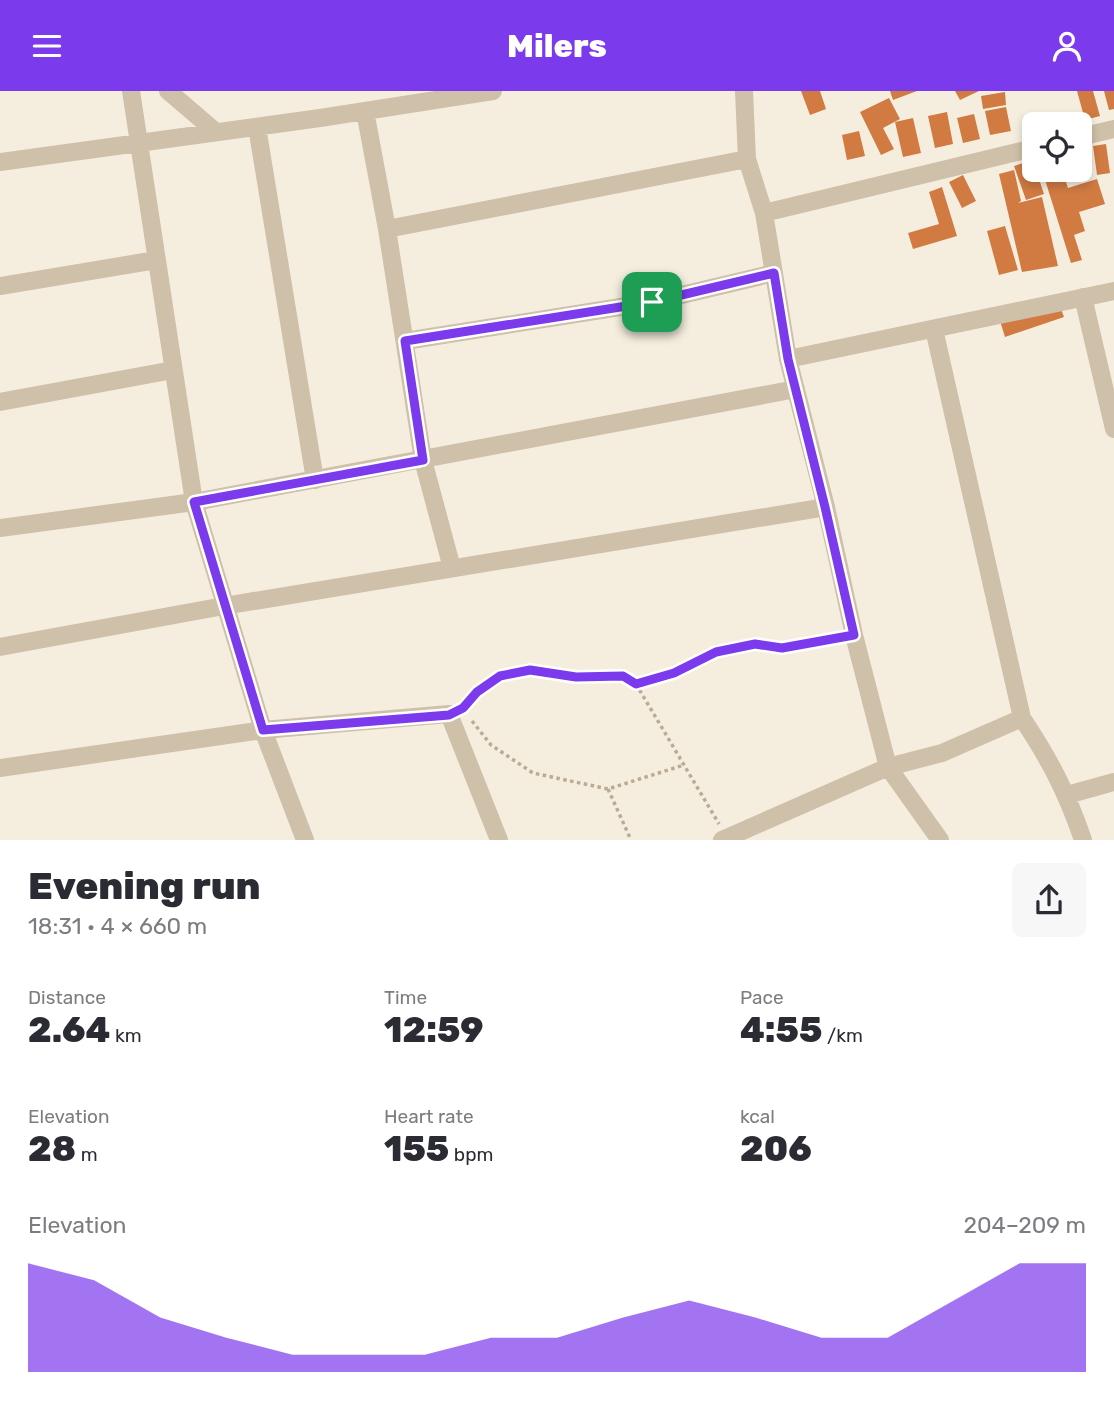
<!DOCTYPE html>
<html lang="en">
<head>
<meta charset="utf-8">
<style>
	body { margin:0; font-family:Rubik,sans-serif; background:#f7f7f7; color:#2b2b33; height:100vh; display:flex; flex-direction:column; font-size:26px; white-space:nowrap }
	* { box-sizing:border-box; margin:0 }
	p { font-size:23px; color:#7c7c81 }
	.icon { flex:none; width:38px; height:38px; fill:none; stroke:currentColor; stroke-width:2; stroke-linecap:round; stroke-linejoin:round }
	.map { position:relative; height:749px; overflow:hidden }
	.sheet { display:flex; flex-direction:column; background:#fff; flex:1 }
	.sheet>* { flex:none }
	.controls { position:absolute; left:1022px; top:21px; display:grid; gap:14px }
	.controls a { display:grid; place-items:center; width:70px; height:70px; border-radius:10px; background:#fff; box-shadow:0 4px 10px #0003; font-size:35px }
	.pin { position:absolute; display:grid; place-items:center; width:60px; height:60px; color:#fff; margin:-30px; border-radius:14px; box-shadow:0 4px 10px #0006 }
	.round { display:grid; place-items:center; flex:none; width:74px; height:74px; border-radius:10px; background:#f7f7f7 }
	.head { display:flex; align-items:center; justify-content:space-between; height:119px; padding:0 28px }
	h1 { font-size:38px; font-weight:800; line-height:52px }
	.metrics { display:grid; grid-template-columns:repeat(3,1fr); gap:10px; height:119px; padding:7px 28px }
	.metrics div { display:grid; align-content:center }
	.metrics b { font-size:35px; font-weight:800 }
	.metrics small { font-size:19px; font-weight:400 }
	.metrics p { font-size:19px }
	.chart { height:196px; padding:14px 28px }
	.chart p { display:flex; justify-content:space-between }
	.chart svg { width:100%; height:126px; margin-top:7px; fill:#7c3aed; opacity:.7 }
	header { display:flex; justify-content:space-between; align-items:center; height:91px; padding:0 28px; background:#7c3aed; color:#fff; font-size:32px; font-weight:800 }
	.map>svg:first-child { display:block }
	.building { fill:#d17a42 }
	.lines { fill:none; stroke-linecap:round; stroke-linejoin:round }
	.path { stroke:#bcab93; stroke-width:3.5; stroke-dasharray:3.5 3.5; stroke-linecap:butt }
	.minor { stroke:#cfc0a9; stroke-width:18 }
	.route-casing { stroke:#fff; stroke-width:14 }
	.route { stroke:#7c3aed; stroke-width:9 }
</style>
</head>
<body>
<header><svg class="icon" aria-label="menu" viewBox="0 0 24 24"><path d="M4 6h16M4 12h16M4 18h16"/></svg>Milers<svg class="icon" aria-label="person" viewBox="0 0 24 24"><circle cx="12" cy="8" r="4"/><path d="M4 21q1-7 8-7t8 7"/></svg></header>
<div class="map">
<svg width="1114" height="749" viewBox="0 0 1114 749">
	<rect width="100%" height="100%" fill="#f5eedf"/>
	<path class="building" d="M801 0H820L826 18 810 24Z
		M890 0H917L893 9Z
		M955 0H979L960 9Z
		M1077 0H1093L1100 25 1085 29Z
		M1104 0H1114V18L1109 19Z
		M1005 1 1006 14 983 18 981 5Z
		M889 7 900 28 883 37 894 58 881 64 860 21Z
		M1006 16 1011 40 990 44 985 20Z
		M947 21 953 53 935 57 928 25Z
		M974 23 980 48 963 52 957 27Z
		M913 27 921 62 903 66 895 31Z
		M859 40 865 65 847 69 842 44Z
		M1106 53 1110 82 1097 84 1093 55Z
		M1033 69 1034 79H1036L1044 103 1026 109 1014 75Z
		M1014 79 1021 110 1018 112 1042 106 1058 175 1022 181 999 83Z
		M1042 79H1062L1068 97 1097 88 1105 113 1079 121 1085 140 1074 144 1082 169 1071 172Z
		M963 84 976 110 962 117 949 91Z
		M942 96 957 145 913 158 908 142 939 133 929 101Z
		M1005 135 1018 179 999 184 987 140Z
		M1058 210 1064 226 1005 246 1000 230Z"/>
	<g class="lines">
		<path class="path" d="M636 593 719 733
			M464 616C482 595 504 577 534 580 548 582 563 586 578 586 602 587 614 580 636 593L674 582 717 561 755 553 782 557 838 547
			M472 630 491 654 533 682 608 698 684 674
			M608 698 631 749"/>
		<path class="minor" d="M131 0 194 411 263 639 305 749
			M168 0 216 41
			M744 0 747 68 764 122 788 268 826 416 854 544 888 676 940 749
			M365 20 387 138 423 369 452 477
			M257 36 315 389
			M1080 46 1114 38
			M0 71 320 27 493 0
			M764 122 1034 57
			M387 138 747 68
			M0 195 156 169
			M1083 206 1114 338
			M934 238 1022 627C1050 669 1067 702 1083 749
			M405 250 652 211 774 182
			M788 268 1114 200
			M0 311 173 279
			M0 437 194 411 796 298
			M0 556 224 515 826 416
			M0 677 263 639 449 623 499 749
			M1067 704 1114 691
			M722 749 888 676 942 662 1022 627"/>
	</g>
	<g class="lines">
		<defs>
			<path id="route" d="M774 182 788 268 825 416 854 544 782 557 755 553 716 561 674 582 636 593 623 585 576 586 530 579 500 585 477 601 463 617 449 624 263 639 194 411 423 369 405 250 652 211Z"/>
		</defs>
		<use href="#route" class="route-casing"/>
		<use href="#route" class="route"/>
	</g>
</svg>
<div class="controls">
<a><svg class="icon" aria-label="locate" viewBox="0 0 24 24"><circle cx="12" cy="12" r="6"/><path d="M12 2v4M12 18v4M2 12h4M18 12h4"/></svg></a>
</div>
<div class="pin" style="left:652px;top:211px;background:#1e9e55"><svg class="icon" aria-label="arrive" viewBox="0 0 24 24"><path d="M6 21V4h12l-3 4 3 4H6"/></svg></div>
</div>
<section class="sheet">
<div class="head"><div><h1>Evening run</h1><p>18:31 · 4 × 660 m</p></div><a class="round"><svg class="icon" aria-label="share" viewBox="0 0 24 24"><path d="M12 15V3M7 8l5-5 5 5M5 13v7h14v-7"/></svg></a></div>
<div class="metrics">
<div><p>Distance</p><b>2.64<small> km</small></b></div>
<div><p>Time</p><b>12:59</b></div>
<div><p>Pace</p><b>4:55<small> /km</small></b></div>
</div>
<div class="metrics">
<div><p>Elevation</p><b>28<small> m</small></b></div>
<div><p>Heart rate</p><b>155<small> bpm</small></b></div>
<div><p>kcal</p><b>206</b></div>
</div>
<div class="chart"><p><span>Elevation</span>204–209 m</p>
<svg viewBox="0 0 160 44" preserveAspectRatio="none"><path d="M0 44V6L10 12L20 25L30 32L40 38L50 38L60 38L70 32L80 32L90 25L100 19L110 25L120 32L130 32L140 19L150 6L160 6V44z"/></svg>
</div>
</section>
</body>
</html>
